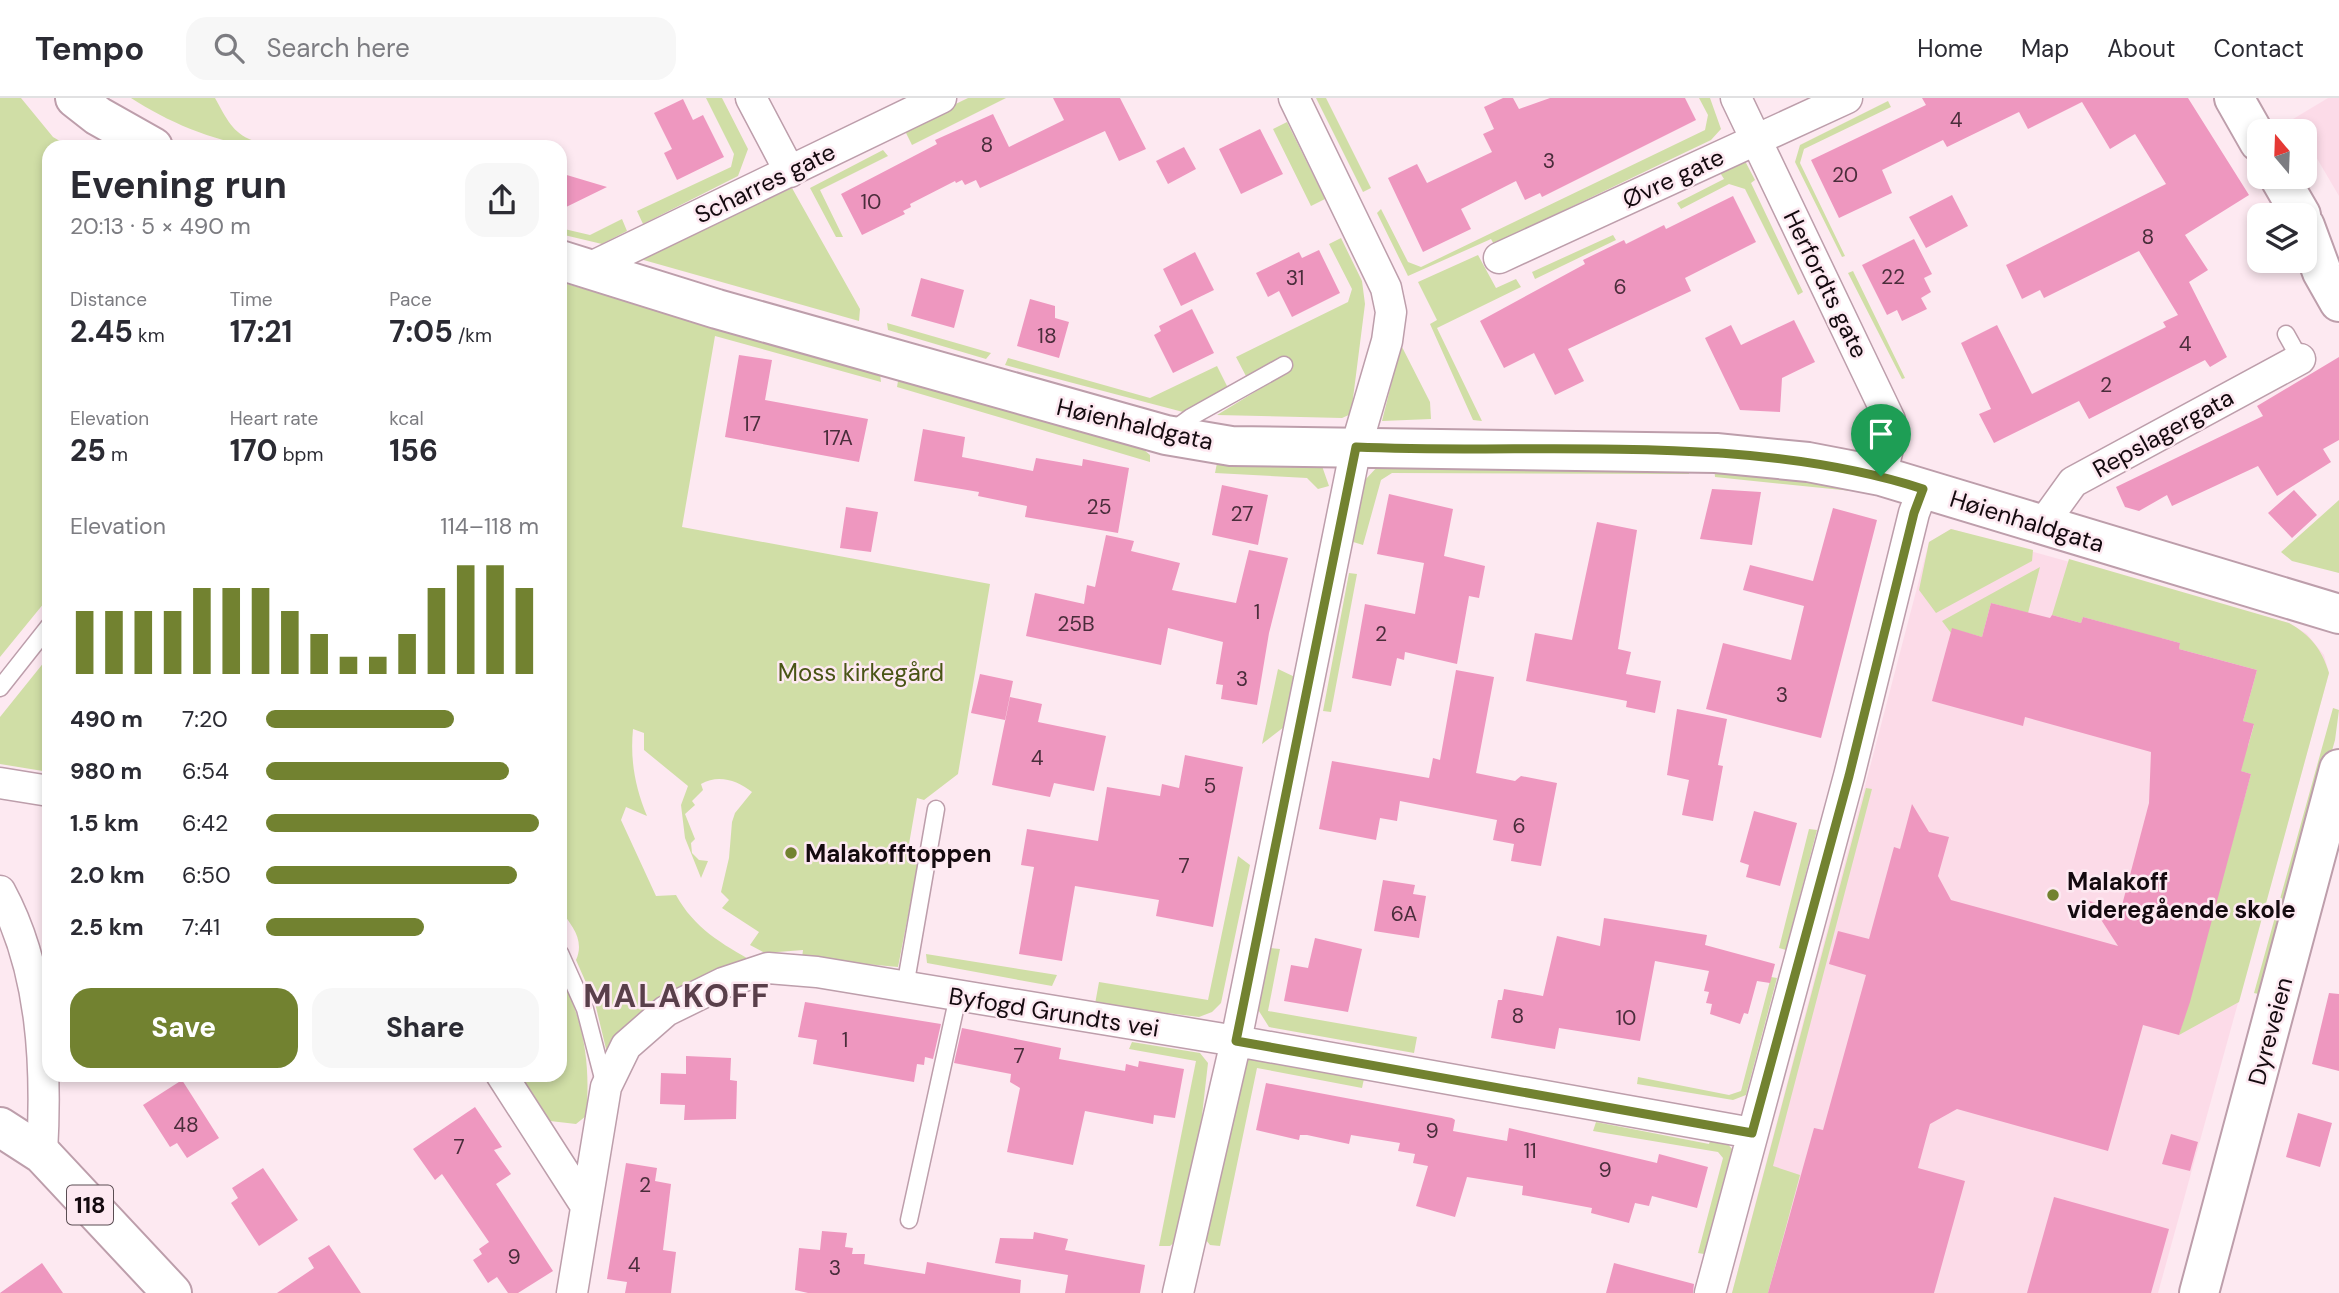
<!DOCTYPE html>
<html lang="en">
<head>
<meta charset="utf-8">
<style>
	body { margin:0; font-family:"DM Sans",sans-serif; background:#f7f7f7; color:#2b2b33; height:100vh; display:flex; flex-direction:column; font-size:26px; white-space:nowrap }
	* { box-sizing:border-box; margin:0 }
	p { font-size:23px; color:#7c7c81 }
	.icon { flex:none; width:38px; height:38px; fill:none; stroke:currentColor; stroke-width:2; stroke-linecap:round; stroke-linejoin:round }
	.map { position:relative; flex:1; overflow:hidden }
	.side { position:absolute; left:42px; top:42px; width:525px; height:942px; display:flex; flex-direction:column; background:#fff; border-radius:21px; box-shadow:0 4px 10px #0003 }
	.side>* { flex:none }
	.needle { width:46px; rotate:341deg }
	.buttons { position:absolute; left:2247px; top:21px; display:grid; gap:14px }
	.buttons a { display:grid; place-items:center; width:70px; height:70px; border-radius:14px; background:#fff; box-shadow:0 4px 10px #0003; font-size:35px }
	.pin { position:absolute; display:grid; place-items:center; width:60px; height:60px; color:#fff; margin:-72px -30px; border-radius:50% 50% 50% 0; rotate:-45deg; box-shadow:0 0 7px #0007 }
	.pin .icon { rotate:45deg }
	.round { display:grid; place-items:center; flex:none; width:74px; height:74px; border-radius:21px; background:#f7f7f7 }
	.headline { display:flex; align-items:center; justify-content:space-between; height:119px; padding:0 28px }
	h1 { font-size:38px; font-weight:700; line-height:52px }
	.stats { display:grid; grid-template-columns:repeat(3,1fr); gap:10px; height:119px; padding:7px 28px }
	.stats div { display:grid; align-content:center }
	.stats b { font-size:30px; font-weight:700 }
	.stats small { font-size:19px; font-weight:400 }
	.stats p { font-size:19px }
	.chart { height:196px; padding:14px 28px }
	.chart p { display:flex; justify-content:space-between }
	.chart svg { width:100%; height:126px; margin-top:7px; stroke:#728230; stroke-width:6 }
	.action { display:flex; gap:14px; margin-top:auto; padding:14px 28px }
	.action a { flex:1; height:80px; border-radius:21px; background:#728230; color:#fff; font-size:28px; font-weight:700; line-height:80px; text-align:center }
	.action a+a { background:#f7f7f7; color:#2b2b33 }
	ul { padding:0 28px; list-style:none; font-size:23px }
	li { display:grid; grid-template-columns:112px 84px 1fr; align-items:center; height:52px }
	li i { height:18px; border-radius:9px; background:#728230 }
	header { display:flex; align-items:center; gap:42px; box-sizing:border-box; height:98px; padding:0 35px; background:#fff; border-bottom:2px solid #e1e1e2 }
	header strong { font-size:33px }
	nav { display:flex; gap:38px; margin-inline-start:auto; font-size:24px }
	.search { width:490px; height:63px; background:#f7f7f7; display:flex; align-items:center; gap:18px; box-sizing:border-box; padding:0 24px; border-radius:21px; color:#7c7c81; font-size:26px }
	.map>svg:first-child { display:block }
	.built { fill:#fcdbe8 }
	.green { fill:#d0dea6 }
	.building { fill:#ee97bf }
	.lines { fill:none; stroke-linecap:round; stroke-linejoin:round }
	.service-casing { stroke:#bd9eab; stroke-width:19 }
	.minor-casing { stroke:#bd9eab; stroke-width:33 }
	.tertiary-casing { stroke:#bd9eab; stroke-width:42 }
	.primary-casing { stroke:#bd9eab; stroke-width:42 }
	.service { stroke:#fff; stroke-width:16 }
	.minor { stroke:#fff; stroke-width:30 }
	.tertiary { stroke:#fff; stroke-width:38 }
	.primary { stroke:#fff; stroke-width:38 }
	.route-casing { stroke:#fff; stroke-width:14 }
	.route { stroke:#728230; stroke-width:9 }
	.poi-dot { fill:#728230; stroke:#fde9f1; stroke-width:2.5 }
	.labels { text-anchor:middle; dominant-baseline:central; stroke-width:5; stroke-linejoin:round; paint-order:stroke }
	.number-label { font-size:21px; fill:#4a2d3b }
	.shield { fill:#fde9f1; stroke:#5a4d53; stroke-width:2 }
	.shield-label { font-size:23px; font-weight:bold; fill:#140a0f }
	.street-label { font-size:24px; fill:#140a0f; stroke:#fde9f1 }
	.park-label { font-size:24px; fill:#495415; stroke:#fde9f1 }
	.poi-label { font-size:24px; font-weight:bold; fill:#140a0f; stroke:#fde9f1; text-anchor:start }
	.district-label { font-size:32px; font-weight:bold; letter-spacing:2px; fill:#593f4a; stroke:#fde9f1 }
</style>
</head>
<body>
<header>
<strong>Tempo</strong>
<div class="search"><svg class="icon" aria-label="search" viewBox="0 0 24 24"><circle cx="10" cy="10" r="6"/><path d="M15 15l6 6"/></svg>Search here</div>
<nav><a>Home</a><a>Map</a><a>About</a><a>Contact</a></nav>
</header>
<div class="map">
<svg width="2339" height="1195" viewBox="0 0 2339 1195">
	<rect width="100%" height="100%" fill="#fde9f1"/>
	<path class="built" d="M2328 0H2339V98L2305 40V33H2301L2293 21Z
		M1951 431 2289 525 2307 536 2324 557 2329 575 2158 1195H1732L1929 444Z"/>
	<path class="green" d="M0 0H21L53 39 70 49H49V499L0 559Z
		M131 0H215C233 33 236 39 273 49 225 49 171 26 131 0Z
		M706 0H722L748 51 738 78 643 126 637 113 731 69 734 56Z
		M968 0H1006L912 47 904 31Z
		M1316 0H1326L1371 90 1363 94Z
		M1699 0H1710L1721 31 1711 42 1527 130 1519 141 1497 152 1491 141 1408 178 1377 115 1381 111 1408 164 1421 169 1705 32 1708 17Z
		M1888 3 1891 9 1804 51 1800 65 1845 158 1842 159 1795 64 1800 47Z
		M1287 24 1325 101 1311 108 1273 31Z
		M883 52 888 58 820 92 843 139H836L810 90Z
		M1745 63 1755 82 1751 85 1803 194 1798 197 1745 91 1729 86 1681 111 1677 105 1724 81 1719 73Z
		M792 90 860 211 859 223 640 161Z
		M622 121 627 133 602 146 560 136V130L590 137Z
		M1613 137 1616 142 1535 181 1532 174Z
		M1341 140 1362 183 1365 206 1351 316 1342 320 1217 317 1289 273 1282 260 1247 280 1236 259 1348 204 1352 191 1329 146Z
		M1478 157 1496 190 1516 181 1521 189 1437 230 1482 323 1473 322 1430 226 1437 222 1418 184Z
		M1853 173 1905 280 1902 281 1848 175Z
		M560 184 880 275 881 284 715 238 682 429 990 486 958 676 924 702 917 700 909 746 920 756 898 869 802 860 803 852 765 855 750 847 759 834 722 810 729 802 721 794 729 760 732 724 735 715 752 694C737 682 718 676 701 686L703 692 692 703 695 707 685 716 695 741 691 745 692 755 699 762 708 763 701 780 685 740 681 707 688 688 644 652V635L633 631C630 662 635 689 647 718L626 709 621 722 656 798 676 797C694 830 722 846 754 864L608 959 595 905 576 862C585 842 572 828 560 811Z
		M887 225 991 255 986 261 888 232Z
		M1401 247 1430 304 1431 321 1382 323Z
		M1008 260 1150 300 1217 268 1228 290 1183 314 1005 267Z
		M899 277 1143 351 1150 357V364L897 289Z
		M1217 365 1322 368 1329 388 1318 391 1307 380 1215 375Z
		M1690 366 1689 376 1392 375 1381 382 1363 447 1350 443 1365 382 1379 367Z
		M1714 367 1846 388 1852 393 1715 379Z
		M2339 402V475L2292 463 2281 454Z
		M1951 431 2033 452 2032 463 1936 515 1919 492 1929 444Z
		M2069 461 2289 525C2310 537 2322 551 2329 575L2239 904 2179 937 2251 676 2230 670 2237 645 2248 648 2254 627 2243 623 2257 572 2179 551 2180 545 2161 540 2140 541 2141 535 2083 519 2081 525 2052 517Z
		M2040 469 2028 515 1991 505 1982 539 1952 531 1951 535 1942 523Z
		M1349 475 1357 476 1331 614 1323 613Z
		M49 558V674L0 666V619Z
		M1278 571 1297 580 1284 629 1262 646Z
		M2333 610 2339 612 2335 642 2263 897 2254 895Z
		M1866 690 1872 691 1773 1068 1800 1077 1768 1195H1732Z
		M1809 731 1817 732 1786 852 1779 850Z
		M1238 758 1250 767 1221 905 1212 914 1199 919 1095 906 1099 884 1208 902Z
		M1270 850 1280 851 1268 913 1417 939 1414 955 1269 929 1257 910Z
		M926 856 1057 877 1052 888 927 865Z
		M560 877C584 922 591 967 586 1018L576 1026 550 1023 520 977 560 976Z
		M1771 879 1777 880 1746 997 1733 1002 1637 986 1638 979 1729 997 1741 993Z
		M1132 944 1200 955 1208 965 1201 1026 1176 1143 1170 1148H1159L1196 963 1129 951Z
		M1248 959 1365 976 1362 990 1257 970 1220 1148 1210 1147 1206 1142 1239 985Z
		M1596 1024 1709 1046 1711 1040 1726 1044 1732 1051 1704 1156 1698 1155 1723 1060 1718 1054 1593 1033Z"/>
	<path class="building" d="M1053 0H1120L1146 51 1119 63 1105 33 980 90 976 82 965 87 962 82 956 85 955 83 910 106 911 109 903 113 905 116 862 137 841 96 937 46 935 42 993 16 1009 49 1064 22Z
		M1503 0H1513L1519 11 1550 0H1685L1696 22 1542 99 1540 95 1525 102 1516 83 1461 111 1471 131 1423 154 1388 80 1417 66 1427 85 1492 54 1483 36 1494 31 1484 9Z
		M1922 0H2188L2249 97 2185 137 2208 172 2189 184 2227 259 2210 269 2205 262 2089 321 2079 303 1994 345 1979 316 1991 311 1961 245 1997 227 2032 296 2166 229 2163 224 2178 217 2139 153 2044 200 2040 192 2022 201 2006 167 2166 86 2135 36 2110 51 2082 4 2028 31 2019 14 1947 49 1943 42 1882 72 1892 95 1839 120 1811 62 1926 7Z
		M683 1 693 22 703 17 724 59 677 82 664 55 672 51 654 15Z
		M1260 31 1283 76 1241 96 1219 51Z
		M1184 49 1196 71 1168 86 1156 63Z
		M560 75 607 89 560 112Z
		M1952 97 1968 128 1926 150 1909 119Z
		M1733 98 1756 144 1685 180 1691 193 1568 251 1584 283 1555 297 1534 255 1504 270 1480 223 1585 166 1583 162 1624 142 1626 146 1664 127 1666 131Z
		M1914 141 1932 176 1924 180 1931 194 1921 200 1927 211 1902 223 1897 212 1887 217 1862 167Z
		M1319 152 1340 195 1292 219 1279 193 1268 199 1256 175 1299 154 1302 160Z
		M1195 154 1214 192 1181 208 1163 171Z
		M921 180 964 192 954 230 911 218Z
		M1030 201 1055 208V220L1069 224 1059 260 1017 248Z
		M1192 211 1214 255 1173 275 1154 237 1161 233 1159 228Z
		M1794 222 1815 264 1782 280 1780 314 1740 312 1705 240 1731 227 1741 247Z
		M739 257 772 262 765 302 868 321 859 364 725 339Z
		M2339 259V342L2323 351 2331 364 2277 398 2258 368 2172 408 2167 397 2139 413 2125 409 2116 389 2263 318 2257 308Z
		M923 331 965 339 962 359 1033 373 1036 360 1082 368 1083 361 1129 370 1118 435 1025 419 1027 408 978 398 979 394 914 383Z
		M1222 387 1268 397 1258 447 1212 437Z
		M1712 391 1761 394 1752 447 1700 441Z
		M2294 392 2317 417 2292 440 2268 415Z
		M1389 396 1453 411 1444 458 1485 468 1479 500 1469 498 1457 566 1405 554 1404 562 1397 560 1391 588 1352 580 1365 506 1415 516 1424 465 1377 456Z
		M846 409 878 414 871 454 840 450Z
		M1833 410 1877 422 1821 640 1706 611 1723 545 1791 562 1804 508 1743 492 1750 467 1813 483Z
		M1597 424 1637 432 1618 551 1631 554 1626 576 1661 583 1655 615 1626 609 1627 603 1526 583 1535 535 1572 542Z
		M1106 437 1134 443 1131 453 1180 465 1172 492 1236 505 1249 452 1288 460 1269 535 1257 607 1221 601 1223 587 1216 586 1223 544 1168 530 1161 567 1026 538 1035 495 1084 506 1087 487 1095 489Z
		M1991 505 2050 520 2052 517 2081 525 2083 519 2180 545 2179 551 2257 572 2243 623 2254 626 2241 673 2251 676 2190 904 2179 937 2143 927 2108 1053 1957 1011 1930 1026 1918 1070 1965 1083 1934 1195H1768L1814 1030 1823 1032 1866 877 1829 866 1838 833 1869 841 1894 749 1900 751 1912 706 1929 734 1949 739 1938 778 1951 802 2118 848 2089 803 2121 811 2149 705 2151 654 2025 619 2023 628 1932 603 1952 530 1982 539Z
		M1456 572 1494 579 1476 675 1515 683 1521 678 1557 685 1541 768 1511 763 1514 746 1493 742 1497 722 1400 703 1397 723 1380 720 1376 742 1319 731 1332 663 1429 680 1433 660 1440 662Z
		M980 576 1013 583 1005 622 971 615Z
		M1010 599 1042 606 1038 624 1106 638 1094 693 1054 685 1050 699 992 687Z
		M1677 611 1727 621 1718 667 1723 668 1713 723 1682 717 1689 682 1667 677Z
		M1185 657 1243 669 1213 829 1156 818 1159 802 1075 788 1062 863 1019 856 1034 769 1021 767 1027 731 1098 743 1107 689 1160 698 1162 686 1179 690Z
		M1754 713 1797 725 1780 788 1746 779 1749 767 1740 764Z
		M1383 782 1415 787 1413 796 1426 798 1419 840 1374 833Z
		M1604 820 1707 837 1705 847 1775 866 1770 885 1757 883 1748 916 1744 915 1740 926 1710 916 1712 906 1706 905 1709 894 1704 893 1709 873 1655 863 1640 943 1559 930 1555 951 1491 940 1498 902H1502L1504 891 1543 898 1557 838 1600 848Z
		M1315 840 1362 851 1348 914 1284 903 1291 867 1308 870Z
		M2329 895 2339 896V973L2312 966Z
		M805 904 941 926 933 961 925 959 924 967 917 966 914 984 813 966 817 942 798 939Z
		M962 930 1061 950 1059 961 1125 973 1126 966 1138 969 1139 963 1184 971 1175 1020 1154 1017 1153 1026 1085 1013 1073 1067 1007 1054 1020 990 1010 984 1011 976 954 965Z
		M686 958 731 960 730 982 737 983 736 1021 684 1022 685 1007 660 1006 661 975 686 976Z
		M182 982 219 1040 187 1060 177 1045 170 1049 143 1007Z
		M1266 985 1452 1020 1455 1022 1453 1033 1507 1043 1509 1030 1657 1065 1659 1056 1708 1069 1697 1110 1652 1098 1649 1108 1635 1105 1629 1125 1591 1115 1592 1110 1522 1097 1523 1088 1467 1079 1455 1119 1416 1108 1428 1068 1413 1065 1415 1056 1398 1053 1400 1045 1351 1037 1349 1046 1307 1037H1300L1299 1042 1256 1032Z
		M475 1009 502 1049 494 1052 511 1076 496 1086 553 1173 518 1195H508L497 1179 488 1185 473 1162 482 1156 479 1151 489 1144 442 1076 435 1082 413 1051Z
		M2298 1015 2332 1025 2320 1069 2286 1059Z
		M2171 1036 2198 1044 2190 1073 2162 1066Z
		M626 1065 657 1070 655 1083 671 1086 663 1152 676 1154 671 1195H625L627 1184 607 1181Z
		M263 1070 298 1122 259 1148 231 1105 238 1100 232 1090Z
		M2054 1099 2169 1131 2151 1195H2027Z
		M822 1133 847 1135 845 1149 853 1150 852 1156H865L864 1166 925 1176 927 1164 1021 1182 1020 1195H808L795 1192 799 1150 820 1152Z
		M1034 1134 1068 1141 1065 1152 1145 1167 1140 1195H1065L1068 1177 995 1165 1000 1140 1033 1141Z
		M329 1147 361 1195H277L314 1170 308 1160Z
		M42 1165 63 1195H0Z
		M1614 1165 1694 1186 1693 1195H1606Z"/>
	<g class="lines">
		<defs>
			<path id="service" d="M2286 236 2300 261
				M1172 333 1191 319 1284 267
				M0 590 49 528
				M560 855 585 911 605 988
				M905 889 936 711
				M909 1122 958 898"/>
			<path id="minor" d="M751 0 790 74
				M1736 0 1890 322V343L1881 378
				M1499 160 1847 0
				M589 170 941 0
				M2042 427 2073 384 2300 261
				M0 685 49 693
				M0 793C43 872 47 968 42 1056
				M501 976 584 1105
				M572 1195 606 989 626 948 666 913 723 885 768 870 817 874 1236 943 1752 1035
				M1178 1195 1236 943 1356 349 1387 243 1391 214 1386 190 1294 0
				M1710 1195 1849 678 1914 415 1923 391"/>
			<path id="tertiary" d="M75 0 98 18 153 49
				M560 162 717 211 1166 337 1231 348 1716 355 1808 364 1881 378 2339 516
				M2199 1195 2339 671"/>
			<path id="primary" d="M2234 0 2259 44
				M2279 79 2301 117
				M2305 128 2322 174 2339 204
				M0 1029 42 1056 172 1195"/>
		</defs>
		<use href="#service" class="service-casing"/>
		<use href="#minor" class="minor-casing"/>
		<use href="#tertiary" class="tertiary-casing"/>
		<use href="#primary" class="primary-casing"/>
		<use href="#service" class="service"/>
		<use href="#minor" class="minor"/>
		<use href="#tertiary" class="tertiary"/>
		<use href="#primary" class="primary"/>
	</g>
	<g class="lines">
		<defs>
			<path id="route" d="M1356 349C1540 357 1747 334 1923 391L1914 415 1849 678 1752 1035 1236 943Z"/>
		</defs>
		<use href="#route" class="route-casing"/>
		<use href="#route" class="route"/>
	</g>
	<g class="poi-dot">
		<circle cx="791" cy="755" r="7"/>
		<circle cx="2053" cy="797" r="7"/>
	</g>
	<g class="labels">
		<g class="number-label">
			<text x="1956" y="22">4</text>
			<text x="987" y="47">8</text>
			<text x="1549" y="63">3</text>
			<text x="1845" y="77">20</text>
			<text x="871" y="104">10</text>
			<text x="2148" y="139">8</text>
			<text x="1893" y="179">22</text>
			<text x="1295" y="180">31</text>
			<text x="1620" y="189">6</text>
			<text x="1047" y="238">18</text>
			<text x="2185" y="246">4</text>
			<text x="2106" y="287">2</text>
			<text x="752" y="326">17</text>
			<text x="838" y="340">17A</text>
			<text x="1099" y="409">25</text>
			<text x="1242" y="416">27</text>
			<text x="1257" y="514">1</text>
			<text x="1076" y="526">25B</text>
			<text x="1381" y="536">2</text>
			<text x="1242" y="581">3</text>
			<text x="1782" y="597">3</text>
			<text x="1037" y="660">4</text>
			<text x="1210" y="688">5</text>
			<text x="1519" y="728">6</text>
			<text x="1184" y="768">7</text>
			<text x="1404" y="816">6A</text>
			<text x="1518" y="918">8</text>
			<text x="1626" y="920">10</text>
			<text x="845" y="942">1</text>
			<text x="1019" y="958">7</text>
			<text x="186" y="1027">48</text>
			<text x="1432" y="1033">9</text>
			<text x="459" y="1049">7</text>
			<text x="1530" y="1053">11</text>
			<text x="1605" y="1072">9</text>
			<text x="645" y="1087">2</text>
			<text x="514" y="1159">9</text>
			<text x="634" y="1167">4</text>
			<text x="835" y="1170">3</text>
		</g>
		<rect class="shield" x="67" y="1087.5" width="46" height="39" rx="5"/>
		<g class="shield-label">
			<text x="90" y="1107">118</text>
		</g>
		<g class="street-label">
			<text transform="translate(1673 80) rotate(-25)">Øvre gate</text>
			<text transform="translate(765 85) rotate(-26)">Scharres gate</text>
			<text transform="translate(1826 186) rotate(64)">Herfordts gate</text>
			<text transform="translate(1135 326) rotate(13)">Høienhaldgata</text>
			<text transform="translate(2163 335) rotate(-29)">Repslagergata</text>
			<text transform="translate(2027 423) rotate(17)">Høienhaldgata</text>
			<text transform="translate(1054 914) rotate(9)">Byfogd Grundts vei</text>
			<text transform="translate(2270 933) rotate(-75)">Dyreveien</text>
		</g>
		<g class="park-label">
			<text x="861" y="574">Moss kirkegård</text>
		</g>
		<g class="poi-label">
			<text x="805" y="755">Malakofftoppen</text>
			<text x="2067" y="783">Malakoff<tspan x="2067" dy="28">videregående skole</tspan></text>
		</g>
		<g class="district-label">
			<text x="677" y="898">MALAKOFF</text>
		</g>
	</g>
</svg>
<div class="buttons">
<a><svg class="needle" viewBox="-14 -14 28 28"><path d="M0-13l5 13h-10z" fill="#e53935"/><path d="M0 13l5-13h-10z" fill="#7c7c81"/></svg></a>
<a><svg class="icon" aria-label="layers" viewBox="0 0 24 24"><path d="M12 4l9 5-9 5-9-5zM3 14l9 5 9-5"/></svg></a>
</div>
<div class="pin" style="left:1881px;top:378px;background:#1e9e55"><svg class="icon" aria-label="arrive" viewBox="0 0 24 24"><path d="M6 21V4h12l-3 4 3 4H6"/></svg></div>
<section class="side">
<div class="headline"><div><h1>Evening run</h1><p>20:13 · 5 × 490 m</p></div><a class="round"><svg class="icon" aria-label="share" viewBox="0 0 24 24"><path d="M12 15V3M7 8l5-5 5 5M5 13v7h14v-7"/></svg></a></div>
<div class="stats">
<div><p>Distance</p><b>2.45<small> km</small></b></div>
<div><p>Time</p><b>17:21</b></div>
<div><p>Pace</p><b>7:05<small> /km</small></b></div>
</div>
<div class="stats">
<div><p>Elevation</p><b>25<small> m</small></b></div>
<div><p>Heart rate</p><b>170<small> bpm</small></b></div>
<div><p>kcal</p><b>156</b></div>
</div>
<div class="chart"><p><span>Elevation</span>114–118 m</p>
<svg viewBox="0 0 160 44" preserveAspectRatio="none"><path d="M5 44V22M15 44V22M25 44V22M35 44V22M45 44V14M55 44V14M65 44V14M75 44V22M85 44V30M95 44V38M105 44V38M115 44V30M125 44V14M135 44V6M145 44V6M155 44V14"/></svg>
</div>
<ul>
<li><b>490 m</b>7:20<i style="width:69%"></i></li>
<li><b>980 m</b>6:54<i style="width:89%"></i></li>
<li><b>1.5 km</b>6:42<i style="width:100%"></i></li>
<li><b>2.0 km</b>6:50<i style="width:92%"></i></li>
<li><b>2.5 km</b>7:41<i style="width:58%"></i></li>
</ul>
<div class="action"><a>Save</a><a>Share</a></div>
</section>
</div>
</body>
</html>
